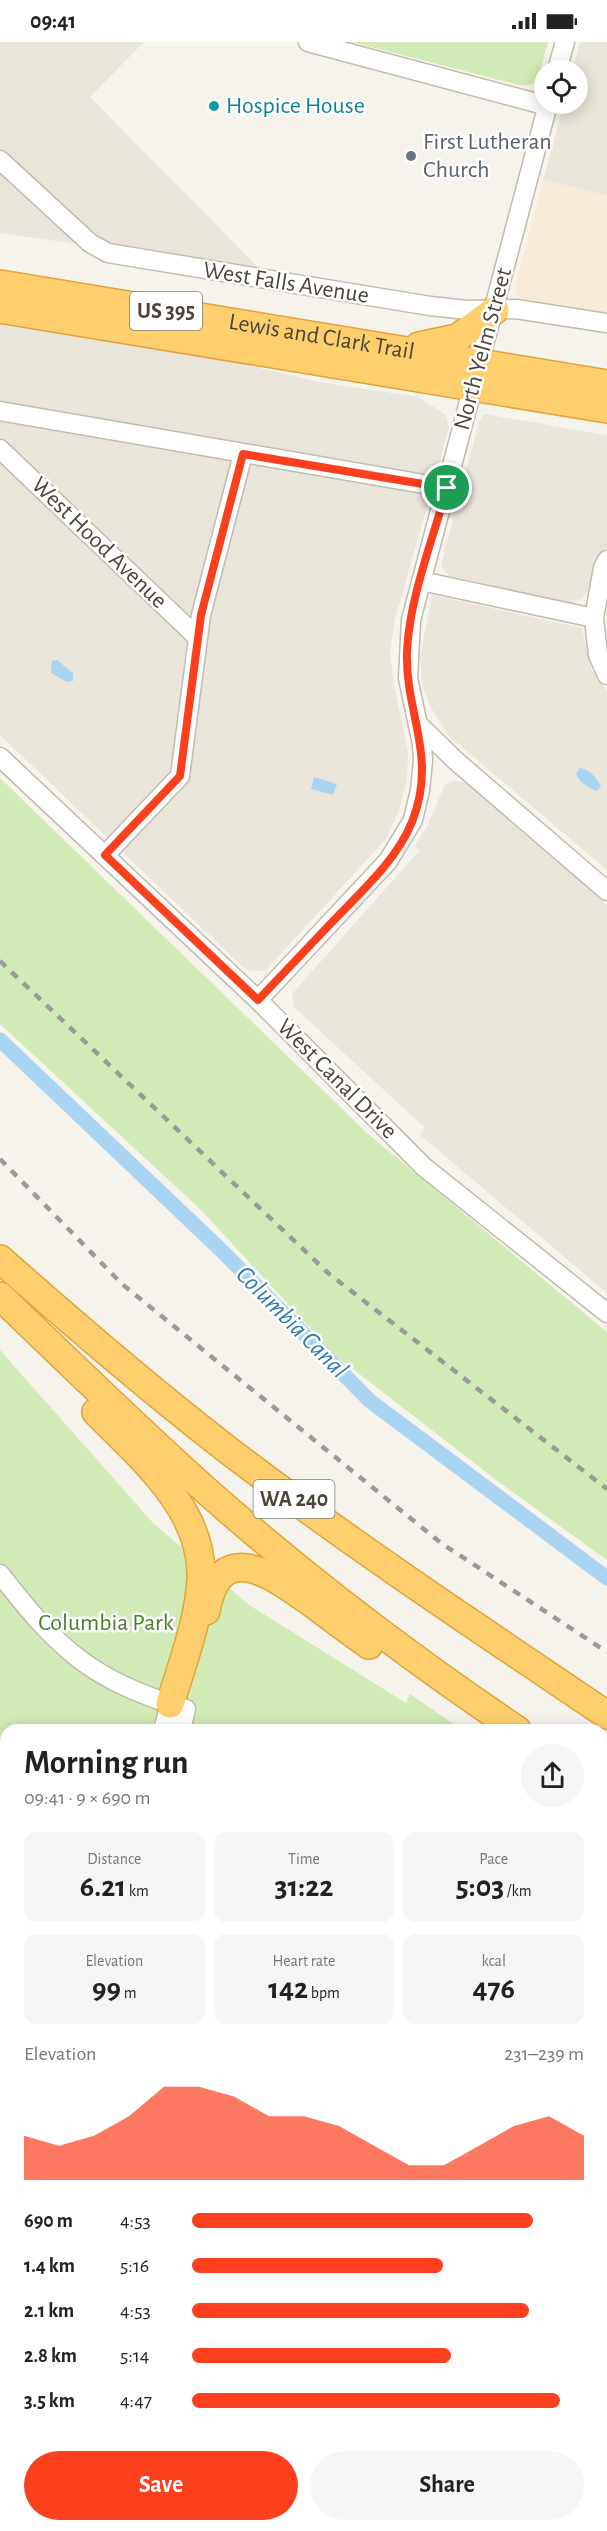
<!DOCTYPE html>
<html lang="en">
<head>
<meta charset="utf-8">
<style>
	body { margin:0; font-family:"Alegreya Sans",sans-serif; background:#f6f6f6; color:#222; height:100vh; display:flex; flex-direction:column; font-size:22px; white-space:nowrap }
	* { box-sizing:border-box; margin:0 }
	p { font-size:20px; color:#767676 }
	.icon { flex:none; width:33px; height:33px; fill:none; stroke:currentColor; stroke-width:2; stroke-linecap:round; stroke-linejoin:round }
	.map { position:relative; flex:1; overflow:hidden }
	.drawer { position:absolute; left:0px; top:1682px; width:608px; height:808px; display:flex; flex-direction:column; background:#fff; border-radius:18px 18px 0 0; box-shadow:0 3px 15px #0003 }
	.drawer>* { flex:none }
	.fabs { position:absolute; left:534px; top:18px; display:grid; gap:12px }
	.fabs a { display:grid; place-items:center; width:54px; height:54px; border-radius:50%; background:#fff; box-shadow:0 3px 15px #0003; font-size:30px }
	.pin { position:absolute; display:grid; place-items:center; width:51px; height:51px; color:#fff; margin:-26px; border:3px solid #fff; border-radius:50%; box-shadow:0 2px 6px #0007 }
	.round { display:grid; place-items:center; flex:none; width:63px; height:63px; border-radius:32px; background:#f6f6f6 }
	.head { display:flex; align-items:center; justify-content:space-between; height:102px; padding:0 24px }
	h1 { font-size:33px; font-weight:700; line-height:45px }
	.figures { display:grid; grid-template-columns:repeat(3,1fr); gap:9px; height:102px; padding:6px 24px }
	.figures div { display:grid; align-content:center; border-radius:12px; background:#f6f6f6; text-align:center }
	.figures b { font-size:30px; font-weight:700 }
	.figures small { font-size:16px; font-weight:400 }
	.figures p { font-size:16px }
	.chart { height:168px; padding:12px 24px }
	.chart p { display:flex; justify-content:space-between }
	.chart svg { width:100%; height:108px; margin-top:6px; fill:#fc3f1d; opacity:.7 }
	.action { display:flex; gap:12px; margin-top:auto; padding:12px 24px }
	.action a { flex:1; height:69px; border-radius:36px; background:#fc3f1d; color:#fff; font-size:24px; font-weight:700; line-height:69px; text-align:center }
	.action a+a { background:#f6f6f6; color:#222 }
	ul { padding:0 24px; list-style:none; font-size:20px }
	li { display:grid; grid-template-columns:96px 72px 1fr; align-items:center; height:45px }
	li i { height:15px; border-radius:8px; background:#fc3f1d }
	.status { display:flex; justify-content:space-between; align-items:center; height:42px; padding:0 30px; background:#fff; direction:ltr }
	.status svg { height:16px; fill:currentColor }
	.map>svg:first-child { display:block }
	.residential { fill:#eae5da }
	.commercial { fill:#f7ead8 }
	.green { fill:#d2eab5 }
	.water { fill:#a9d4f2 }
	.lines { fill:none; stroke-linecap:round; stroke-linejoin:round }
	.canal { stroke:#a9d4f2; stroke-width:15 }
	.minor-casing { stroke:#c2bbae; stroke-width:21 }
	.highway-casing { stroke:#e0a43c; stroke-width:30 }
	.minor { stroke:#fff; stroke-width:18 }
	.highway { stroke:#ffcf6e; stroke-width:27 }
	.rail { stroke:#9a9a9a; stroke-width:4.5; stroke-dasharray:8 8; stroke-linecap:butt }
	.route-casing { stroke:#fff; stroke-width:12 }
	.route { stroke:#fc3f1d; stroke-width:8 }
	.culture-dot { fill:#0f9aa8; stroke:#fff; stroke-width:2 }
	.worship-dot { fill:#6b7280; stroke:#fff; stroke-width:2 }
	.labels { text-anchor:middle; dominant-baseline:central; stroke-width:5; stroke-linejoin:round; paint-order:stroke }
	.shield { fill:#fff; stroke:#817c74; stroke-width:1.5 }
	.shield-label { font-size:22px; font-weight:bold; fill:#4b4439 }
	.culture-label { font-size:24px; fill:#0d838f; stroke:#fff; text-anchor:start }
	.worship-label { font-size:24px; fill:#5b616d; stroke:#fff; text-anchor:start }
	.street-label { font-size:24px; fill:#4b4439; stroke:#fff }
	.park-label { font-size:24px; fill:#4a7f2a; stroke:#fff }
	.water-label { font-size:26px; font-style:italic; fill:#2e7ab2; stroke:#fff }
</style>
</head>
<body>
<div class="status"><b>09:41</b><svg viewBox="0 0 49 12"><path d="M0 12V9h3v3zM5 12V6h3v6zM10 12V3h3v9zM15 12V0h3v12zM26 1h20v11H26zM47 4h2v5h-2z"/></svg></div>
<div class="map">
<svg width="607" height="2489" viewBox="0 0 607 2489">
	<rect width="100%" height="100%" fill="#f6f3ec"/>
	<path class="residential" d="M0 0H144L90 55 261 228 0 191Z
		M580 0H607V154L543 138 564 62H578V28H572Z
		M0 280 210 315 320 340 418 355 446 373 449 386 394 581 390 611 394 642 408 710 407 738 399 769 385 798 265 929 246 928 0 693Z
		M484 372 607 393V505L596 516 588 549 581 557 570 561 450 534 444 529 441 523 479 380Z
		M432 553 582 586 591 626 607 649V828L449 694 430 664 423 645 420 616Z
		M455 739 467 741 607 863V1251L420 1093 425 1086 294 965 292 952 419 809 415 803 428 783 445 742Z"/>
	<path class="commercial" d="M543 138 607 154V272L522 258 516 253 515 245Z"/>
	<path class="green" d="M352 0H548L539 34 533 42 523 44Z
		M0 736 367 1091 607 1290V1518L500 1441 335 1313 200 1167 0 982Z
		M0 1308 153 1481 249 1563 406 1661 410 1652 461 1687 6 1688V2182L0 2184Z
		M602 1779 607 1782V2291L602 2289Z"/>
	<path class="water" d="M57 618 73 631V639L67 640 51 631 52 619Z
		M580 726C590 727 597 737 601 744L597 749C589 746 578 740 576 731Z
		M314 735 337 742 333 753 311 747Z
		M6 2182V2484H602V2289L607 2292V2489H0V2184Z"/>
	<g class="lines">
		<path class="canal" d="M0 998 221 1208 370 1359 607 1536"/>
		<defs>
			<path id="minor" d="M308 0 548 64
				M557 28 565 0
				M0 118 90 201 108 211 430 264 467 268 516 267 607 281
				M0 369 447 446
				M0 407 198 596
				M421 539 594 576 603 526 607 518
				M594 576 598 613 607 633
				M418 682 456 719 607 849
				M0 715 258 958 424 1125 607 1271
				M105 813 180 734 201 573 243 412
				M258 958 388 819 413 778 420 748 423 719 422 702 408 636 411 578 548 62
				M0 1532C61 1610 90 1637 186 1667L181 1688
				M163 1688 170 1662
				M0 1949 6 1951
				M0 1964 6 1965
				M602 2258 607 2261"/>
			<g id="highway">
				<path id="s1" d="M0 242 607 342"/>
				<path d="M0 267 607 367"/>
				<path d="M419 304 457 296 495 268"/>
				<path d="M0 1217C78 1286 158 1355 241 1418 360 1508 484 1590 607 1673"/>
				<path d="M0 1254C63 1315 126 1376 191 1435 293 1527 403 1611 517 1688"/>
				<path d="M96 1370C140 1415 204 1467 201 1537 199 1579 182 1622 170 1662"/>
				<path d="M206 1569C220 1492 275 1535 313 1562 332 1576 350 1590 369 1603"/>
				<path d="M602 1744 607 1748"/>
			</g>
		</defs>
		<use href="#minor" class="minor-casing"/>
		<use href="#highway" class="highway-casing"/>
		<use href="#minor" class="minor"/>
		<use href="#highway" class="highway"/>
		<path class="rail" d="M0 919 328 1231 607 1447
			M0 1117 122 1242 441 1501 607 1610"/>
	</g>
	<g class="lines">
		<defs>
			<path id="route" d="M243 412 447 446C433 497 409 557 407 610 405 672 438 714 412 780 397 817 364 847 336 876 310 903 284 931 258 958L105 813 180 734 201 573Z"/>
		</defs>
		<use href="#route" class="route-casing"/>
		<use href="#route" class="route"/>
	</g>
	<circle class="culture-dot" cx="214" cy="64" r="6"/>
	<circle class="worship-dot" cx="411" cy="114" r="6"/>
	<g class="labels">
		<g class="shield">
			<rect x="130" y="250" width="72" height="38" rx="4.5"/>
			<rect x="253.5" y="1438" width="81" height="38" rx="4.5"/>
		</g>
		<g class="shield-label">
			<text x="166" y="269">US 395</text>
			<text x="294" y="1457">WA 240</text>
		</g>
		<g class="culture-label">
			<text x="226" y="64">Hospice House</text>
		</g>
		<g class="worship-label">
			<text x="423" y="100">First Lutheran<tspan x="423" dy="28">Church</tspan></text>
		</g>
		<g class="street-label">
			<text transform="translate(286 241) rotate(9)">West Falls Avenue</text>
			<text stroke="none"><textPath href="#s1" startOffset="326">Lewis and Clark Trail</textPath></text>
			<text transform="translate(483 307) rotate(-75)">North Yelm Street</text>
			<text transform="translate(99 501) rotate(44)">West Hood Avenue</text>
			<text transform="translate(337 1037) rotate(45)">West Canal Drive</text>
		</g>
		<g class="park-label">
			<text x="106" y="1581">Columbia Park</text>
		</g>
		<g class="water-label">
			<text transform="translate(292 1280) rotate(45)">Columbia Canal</text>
		</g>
	</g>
</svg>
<div class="fabs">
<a><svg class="icon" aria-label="locate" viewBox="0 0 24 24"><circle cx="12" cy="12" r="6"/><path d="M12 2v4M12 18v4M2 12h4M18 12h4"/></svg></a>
</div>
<div class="pin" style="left:447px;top:446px;background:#1e9e55"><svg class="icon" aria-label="arrive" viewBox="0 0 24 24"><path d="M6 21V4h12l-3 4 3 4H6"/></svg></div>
<section class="drawer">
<div class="head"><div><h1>Morning run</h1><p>09:41 · 9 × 690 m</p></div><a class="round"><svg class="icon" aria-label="share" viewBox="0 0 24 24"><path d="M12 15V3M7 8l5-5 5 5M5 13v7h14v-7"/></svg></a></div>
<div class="figures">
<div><p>Distance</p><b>6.21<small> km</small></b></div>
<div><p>Time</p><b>31:22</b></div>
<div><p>Pace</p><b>5:03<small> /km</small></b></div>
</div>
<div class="figures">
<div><p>Elevation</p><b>99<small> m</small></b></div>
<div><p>Heart rate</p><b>142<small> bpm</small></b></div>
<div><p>kcal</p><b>476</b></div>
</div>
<div class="chart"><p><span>Elevation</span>231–239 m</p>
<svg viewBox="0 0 160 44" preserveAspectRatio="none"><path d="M0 44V26L10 30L20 26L30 18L40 6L50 6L60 10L70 18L80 18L90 22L100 30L110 38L120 38L130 30L140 22L150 18L160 26V44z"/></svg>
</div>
<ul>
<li><b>690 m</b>4:53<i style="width:87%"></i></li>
<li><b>1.4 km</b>5:16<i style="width:64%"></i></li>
<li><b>2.1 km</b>4:53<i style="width:86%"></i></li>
<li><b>2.8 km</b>5:14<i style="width:66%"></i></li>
<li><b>3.5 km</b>4:47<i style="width:94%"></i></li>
</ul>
<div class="action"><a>Save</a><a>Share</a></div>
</section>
</div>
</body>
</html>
